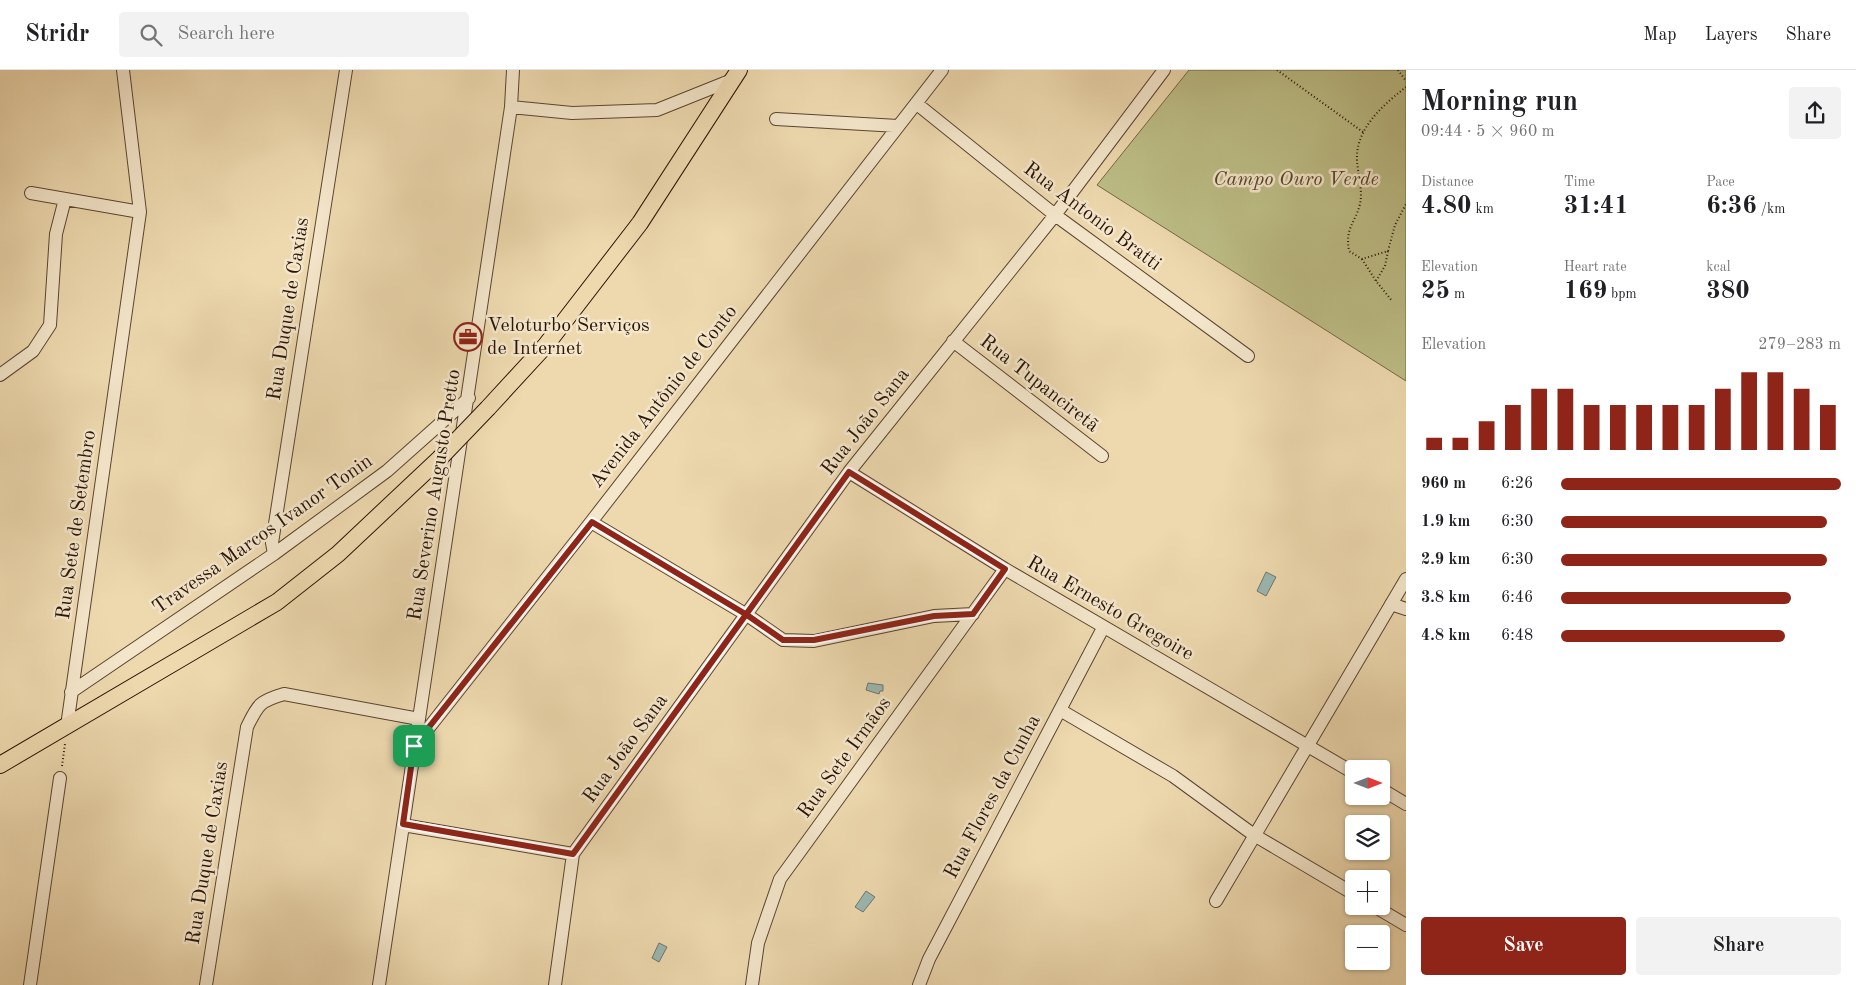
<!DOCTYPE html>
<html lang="en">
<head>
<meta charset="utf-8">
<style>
	body { margin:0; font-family:"Old Standard TT",serif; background:#f2f2f2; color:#202124; height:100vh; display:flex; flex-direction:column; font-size:19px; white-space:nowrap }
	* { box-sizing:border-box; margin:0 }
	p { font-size:16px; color:#757577 }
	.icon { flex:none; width:28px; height:28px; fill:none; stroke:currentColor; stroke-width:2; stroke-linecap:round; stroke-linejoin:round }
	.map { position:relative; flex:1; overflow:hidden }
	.panel { display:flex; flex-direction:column; background:#fff; width:450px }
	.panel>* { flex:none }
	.needle { width:32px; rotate:90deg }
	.tools { position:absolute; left:1345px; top:690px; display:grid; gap:10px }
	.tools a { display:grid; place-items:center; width:45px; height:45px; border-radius:5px; background:#fff; box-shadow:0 1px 4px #0004; font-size:25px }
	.pin { position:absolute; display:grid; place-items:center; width:42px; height:42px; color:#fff; margin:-21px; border-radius:10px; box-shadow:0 2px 8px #0006 }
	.round { display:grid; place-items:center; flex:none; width:52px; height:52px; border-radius:5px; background:#f2f2f2 }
	.headline { display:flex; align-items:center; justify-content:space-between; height:85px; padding:0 15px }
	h1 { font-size:28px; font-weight:600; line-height:38px }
	.stats { display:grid; grid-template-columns:repeat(3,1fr); gap:8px; height:85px; padding:5px 15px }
	.stats div { display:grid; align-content:center }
	.stats b { font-size:25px; font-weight:600 }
	.stats small { font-size:14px; font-weight:400 }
	.stats p { font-size:14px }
	.chart { height:140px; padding:10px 15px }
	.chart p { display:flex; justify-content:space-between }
	.chart svg { width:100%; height:90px; margin-top:5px; stroke:#8f2418; stroke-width:6 }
	.cta { display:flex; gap:10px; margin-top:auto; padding:10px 15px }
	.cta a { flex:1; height:58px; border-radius:5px; background:#8f2418; color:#fff; font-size:20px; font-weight:600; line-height:58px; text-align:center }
	.cta a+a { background:#f2f2f2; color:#202124 }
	ul { padding:0 15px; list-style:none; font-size:16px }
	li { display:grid; grid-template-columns:80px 60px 1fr; align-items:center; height:38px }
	li i { height:12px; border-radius:6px; background:#8f2418 }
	header { display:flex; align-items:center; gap:30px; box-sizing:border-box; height:70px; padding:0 25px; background:#fff; border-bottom:1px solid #e0e0e0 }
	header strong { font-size:24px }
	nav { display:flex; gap:28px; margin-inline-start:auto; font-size:18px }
	.search { width:350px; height:45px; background:#f2f2f2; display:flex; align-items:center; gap:12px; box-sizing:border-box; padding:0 18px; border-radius:5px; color:#757577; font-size:19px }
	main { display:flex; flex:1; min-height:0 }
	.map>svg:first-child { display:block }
	.green { fill:#bdbe87; stroke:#736947 }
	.water { fill:#9bb9b3; stroke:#6d776e }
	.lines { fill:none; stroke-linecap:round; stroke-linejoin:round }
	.minor-casing { stroke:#5a4531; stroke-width:14 }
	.major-casing { stroke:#291407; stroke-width:18 }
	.path { stroke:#291407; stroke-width:2; stroke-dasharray:1 2.5; stroke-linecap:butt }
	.minor { stroke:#f4e6cb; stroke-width:12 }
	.major { stroke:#eed9af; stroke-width:16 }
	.major-bridge-casing { stroke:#291407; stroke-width:18; stroke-linecap:butt }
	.major-bridge { stroke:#eed9af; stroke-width:16 }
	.route-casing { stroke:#fff; stroke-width:10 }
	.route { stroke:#8f2418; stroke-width:6 }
	.labels { text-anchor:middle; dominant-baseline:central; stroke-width:5; stroke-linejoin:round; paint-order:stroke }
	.park-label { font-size:20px; font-style:italic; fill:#55472d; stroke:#f4e6cb }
	.street-label { font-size:20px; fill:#291407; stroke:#f4e6cb }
	.poi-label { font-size:20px; fill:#291407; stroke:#f4e6cb; text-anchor:start }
</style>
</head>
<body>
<header>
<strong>Stridr</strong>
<div class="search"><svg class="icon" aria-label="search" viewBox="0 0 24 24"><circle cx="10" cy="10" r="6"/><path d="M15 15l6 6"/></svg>Search here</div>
<nav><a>Map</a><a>Layers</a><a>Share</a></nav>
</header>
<main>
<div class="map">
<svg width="1406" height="915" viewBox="0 0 1406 915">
	<rect width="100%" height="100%" fill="#eed9af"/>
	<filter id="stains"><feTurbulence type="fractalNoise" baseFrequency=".004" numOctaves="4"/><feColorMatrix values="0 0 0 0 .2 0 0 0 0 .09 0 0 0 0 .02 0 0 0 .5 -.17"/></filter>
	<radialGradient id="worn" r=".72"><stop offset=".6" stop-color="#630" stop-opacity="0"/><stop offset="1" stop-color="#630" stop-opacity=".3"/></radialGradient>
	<path class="green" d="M1189 0H1406V311L1097 115Z"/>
	<path class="water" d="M1266 502 1276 507 1266 526 1257 521Z
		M868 613 883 615V621H880L879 624 866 620Z
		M866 821 875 827 863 842 855 837Z
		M659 873 667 877 659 892 652 888Z"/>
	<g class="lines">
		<defs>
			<path id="minor" d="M917 34 1055 145 1248 286
				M511 37 572 43 657 40 732 10
				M776 49 898 56
				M31 123 140 142
				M953 271 1102 386
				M0 305 33 281 50 255 56 164 65 129
				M849 402 1005 499 1354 703
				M591 452 747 545 783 570 814 571 934 546 973 544
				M274 484 272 473 346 0
				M1391 534 1406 539
				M71 622 274 484 387 401 469 328
				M1060 640 1173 706 1254 765 1354 824
				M67 656 140 142 123 0
				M416 674 591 452 942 0
				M1381 719 1406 734
				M403 755 573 784
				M1216 831 1406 509
				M1374 836 1406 855
				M30 915 60 708
				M206 915 247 657C258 634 260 631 284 624L419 649
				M379 915 511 37 513 0
				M555 915 573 784 849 402 1055 145 1164 0
				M752 915 758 873 780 809 1005 499
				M919 915 929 889 1103 558"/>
			<path id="major" d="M488 338 546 275 640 153 739 0
				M0 695 277 532 338 484 440 388"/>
		</defs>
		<use href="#minor" class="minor-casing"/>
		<use href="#major" class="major-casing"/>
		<path class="path" d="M1277 0 1363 62
			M1398 0 1406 11
			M1406 17C1383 35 1355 59 1357 91 1358 104 1363 121 1360 134 1355 154 1345 157 1349 181L1362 189 1388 181 1395 155 1406 134
			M1362 189 1376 211 1392 231
			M1376 211 1385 196 1388 181
			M62 696 65 674"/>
		<use href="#minor" class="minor"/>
		<use href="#major" class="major"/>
		<defs>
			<path id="major-bridge" d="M440 388 488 338"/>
		</defs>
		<use href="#major-bridge" class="major-bridge-casing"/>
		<use href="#major-bridge" class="major-bridge"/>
	</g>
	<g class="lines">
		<defs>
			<path id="route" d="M414 676 403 754 573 784 849 402 1005 499 973 544 934 546 814 570H783L747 545 592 452 414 676"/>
		</defs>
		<use href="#route" class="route-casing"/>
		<use href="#route" class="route"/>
	</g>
	<defs>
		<symbol id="office-ring" viewBox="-11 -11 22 22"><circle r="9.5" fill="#f4e6cb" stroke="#8f2418" stroke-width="1.5"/><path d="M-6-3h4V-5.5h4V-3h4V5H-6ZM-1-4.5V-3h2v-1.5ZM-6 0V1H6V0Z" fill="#8f2418"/></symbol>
	</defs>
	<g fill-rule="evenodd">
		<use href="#office-ring" x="452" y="251" width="32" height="32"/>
	</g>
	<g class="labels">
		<g class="park-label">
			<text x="1296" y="110">Campo Ouro Verde</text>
		</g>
		<g class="street-label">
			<text transform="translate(1092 147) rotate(37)">Rua Antonio Bratti</text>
			<text transform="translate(289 239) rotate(-81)">Rua Duque de Caxias</text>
			<text transform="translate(1039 314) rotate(38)">Rua Tupanciretã</text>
			<text transform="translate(664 327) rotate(-52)">Avenida Antônio de Conto</text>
			<text transform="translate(866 352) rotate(-52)">Rua João Sana</text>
			<text transform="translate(435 425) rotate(-81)">Rua Severino Augusto Pretto</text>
			<text transform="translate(77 455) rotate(-82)">Rua Sete de Setembro</text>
			<text transform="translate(263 465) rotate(-35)">Travessa Marcos Ivanor Tonin</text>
			<text transform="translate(1110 539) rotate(30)">Rua Ernesto Gregoire</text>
			<text transform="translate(626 679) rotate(-54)">Rua João Sana</text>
			<text transform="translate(845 688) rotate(-54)">Rua Sete Irmãos</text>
			<text transform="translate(993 727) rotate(-62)">Rua Flores da Cunha</text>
			<text transform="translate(208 783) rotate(-81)">Rua Duque de Caxias</text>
		</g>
		<g class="poi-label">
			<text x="487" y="256">Veloturbo Serviços<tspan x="487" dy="23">de Internet</tspan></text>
		</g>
	</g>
	<rect width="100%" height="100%" filter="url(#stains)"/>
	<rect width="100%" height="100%" fill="url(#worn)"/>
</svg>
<div class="tools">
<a><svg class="needle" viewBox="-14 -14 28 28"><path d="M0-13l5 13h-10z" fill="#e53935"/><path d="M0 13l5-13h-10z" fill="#757577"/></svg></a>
<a><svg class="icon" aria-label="layers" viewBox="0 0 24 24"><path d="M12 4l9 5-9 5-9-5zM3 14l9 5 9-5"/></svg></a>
<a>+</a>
<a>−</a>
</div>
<div class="pin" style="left:414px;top:676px;background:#1e9e55"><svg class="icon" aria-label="arrive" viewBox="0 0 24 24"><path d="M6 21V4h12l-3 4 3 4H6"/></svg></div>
</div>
<section class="panel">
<div class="headline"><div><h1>Morning run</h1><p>09:44 · 5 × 960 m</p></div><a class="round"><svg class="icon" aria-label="share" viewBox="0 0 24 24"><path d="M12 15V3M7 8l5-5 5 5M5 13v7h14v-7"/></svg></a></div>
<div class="stats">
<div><p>Distance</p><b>4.80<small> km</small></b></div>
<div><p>Time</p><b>31:41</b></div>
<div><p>Pace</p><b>6:36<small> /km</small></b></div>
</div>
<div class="stats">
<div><p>Elevation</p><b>25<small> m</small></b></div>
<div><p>Heart rate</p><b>169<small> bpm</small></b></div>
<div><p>kcal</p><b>380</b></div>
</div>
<div class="chart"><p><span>Elevation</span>279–283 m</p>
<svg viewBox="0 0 160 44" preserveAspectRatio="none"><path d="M5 44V38M15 44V38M25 44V30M35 44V22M45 44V14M55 44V14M65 44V22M75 44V22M85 44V22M95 44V22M105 44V22M115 44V14M125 44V6M135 44V6M145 44V14M155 44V22"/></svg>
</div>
<ul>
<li><b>960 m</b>6:26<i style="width:100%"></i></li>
<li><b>1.9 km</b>6:30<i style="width:95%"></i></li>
<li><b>2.9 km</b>6:30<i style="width:95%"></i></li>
<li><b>3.8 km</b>6:46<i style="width:82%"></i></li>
<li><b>4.8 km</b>6:48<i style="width:80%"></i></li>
</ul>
<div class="cta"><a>Save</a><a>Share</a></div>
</section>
</main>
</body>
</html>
